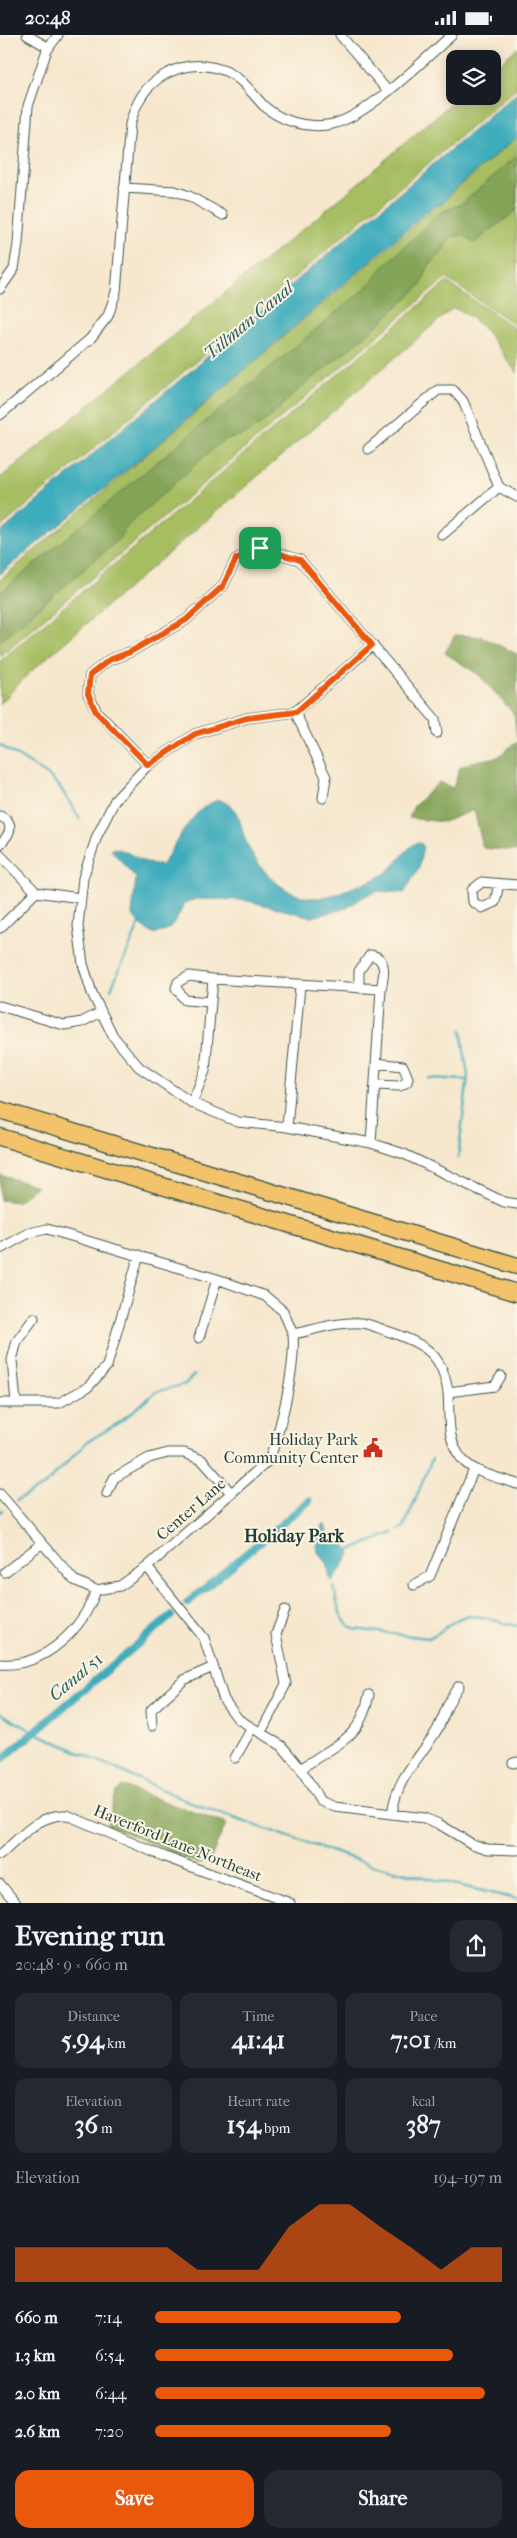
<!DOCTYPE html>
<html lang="en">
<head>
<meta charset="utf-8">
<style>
	body { margin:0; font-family:"IM FELL French Canon",serif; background:#242831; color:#f1f3f6; height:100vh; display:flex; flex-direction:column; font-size:19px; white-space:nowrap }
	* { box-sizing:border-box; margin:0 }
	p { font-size:16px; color:#9ea1a6 }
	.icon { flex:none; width:28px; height:28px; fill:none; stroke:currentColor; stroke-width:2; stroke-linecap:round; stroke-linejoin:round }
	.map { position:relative; height:1868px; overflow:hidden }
	.drawer { display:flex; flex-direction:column; background:#171b24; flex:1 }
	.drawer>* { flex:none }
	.tools { position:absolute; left:446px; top:15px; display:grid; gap:10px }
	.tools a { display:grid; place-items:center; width:55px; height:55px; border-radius:10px; background:#171b24; box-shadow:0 2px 12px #0003; font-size:25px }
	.pin { position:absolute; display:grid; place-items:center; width:42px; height:42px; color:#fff; margin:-21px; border-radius:10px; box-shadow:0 2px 8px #0006 }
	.round { display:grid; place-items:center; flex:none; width:52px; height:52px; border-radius:15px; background:#242831 }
	.head { display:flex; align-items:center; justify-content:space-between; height:85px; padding:0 15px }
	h1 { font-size:28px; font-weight:700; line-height:38px }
	.metrics { display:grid; grid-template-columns:repeat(3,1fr); gap:8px; height:85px; padding:5px 15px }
	.metrics div { display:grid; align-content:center; border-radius:12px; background:#242831; text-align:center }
	.metrics b { font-size:25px; font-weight:700 }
	.metrics small { font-size:14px; font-weight:400 }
	.metrics p { font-size:14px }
	.chart { height:140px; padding:10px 15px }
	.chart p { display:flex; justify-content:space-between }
	.chart svg { width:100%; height:90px; margin-top:5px; fill:#ea580c; opacity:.7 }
	.cta { display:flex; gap:10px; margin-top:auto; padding:10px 15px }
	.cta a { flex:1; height:58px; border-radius:15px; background:#ea580c; color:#fff; font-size:20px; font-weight:700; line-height:58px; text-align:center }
	.cta a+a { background:#242831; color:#f1f3f6 }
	ul { padding:0 15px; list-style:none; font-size:16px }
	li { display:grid; grid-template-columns:80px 60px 1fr; align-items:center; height:38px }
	li i { height:12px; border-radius:6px; background:#ea580c }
	.status { display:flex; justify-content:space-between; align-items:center; height:35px; padding:0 25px; background:#171b24; direction:ltr }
	.status svg { height:14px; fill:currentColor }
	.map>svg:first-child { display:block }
	.green { fill:#a6bd62; stroke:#627d4b }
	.forest { fill:#84a458; stroke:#527046 }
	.water { fill:#3eacbc; stroke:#2e7478 }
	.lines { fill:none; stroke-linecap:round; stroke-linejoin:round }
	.stream { stroke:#3eacbc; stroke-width:2.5 }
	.canal { stroke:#3eacbc; stroke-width:8 }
	.street-casing { stroke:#3f564b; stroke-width:11 }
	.highway-casing { stroke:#3f564b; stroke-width:19 }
	.street { stroke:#fff; stroke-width:9 }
	.highway { stroke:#f2c36a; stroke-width:16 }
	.route-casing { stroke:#fff; stroke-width:10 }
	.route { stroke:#ea580c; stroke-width:6 }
	.labels { text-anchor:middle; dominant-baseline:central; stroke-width:4; stroke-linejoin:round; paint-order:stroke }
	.poi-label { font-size:16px; fill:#1f3d34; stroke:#fcf5e5; text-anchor:end }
	.street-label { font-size:16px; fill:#1f3d34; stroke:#fcf5e5 }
	.water-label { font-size:18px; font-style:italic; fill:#285e5d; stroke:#fcf5e5 }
	.neighbourhood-label { font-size:18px; font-weight:bold; fill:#1f3d34; stroke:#fcf5e5 }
</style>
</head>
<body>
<div class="status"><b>20:48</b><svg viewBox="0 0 49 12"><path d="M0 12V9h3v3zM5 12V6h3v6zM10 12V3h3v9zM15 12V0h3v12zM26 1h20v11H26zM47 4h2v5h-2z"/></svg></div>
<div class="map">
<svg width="517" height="1868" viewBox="0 0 517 1868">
	<rect width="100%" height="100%" fill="#fcf5e5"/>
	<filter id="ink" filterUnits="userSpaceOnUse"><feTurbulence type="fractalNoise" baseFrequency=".02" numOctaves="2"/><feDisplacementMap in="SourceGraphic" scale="10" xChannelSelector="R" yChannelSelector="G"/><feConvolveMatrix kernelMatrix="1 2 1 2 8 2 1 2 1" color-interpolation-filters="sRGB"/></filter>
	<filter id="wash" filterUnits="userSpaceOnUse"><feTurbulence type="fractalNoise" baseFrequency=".0096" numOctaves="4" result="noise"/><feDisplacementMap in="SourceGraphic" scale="20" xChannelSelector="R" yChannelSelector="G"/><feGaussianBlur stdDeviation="1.12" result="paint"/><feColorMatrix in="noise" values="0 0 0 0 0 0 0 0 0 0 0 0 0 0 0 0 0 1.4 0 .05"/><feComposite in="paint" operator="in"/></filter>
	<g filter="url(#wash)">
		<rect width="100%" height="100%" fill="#f6e7cd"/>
		<path class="green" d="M517 13V53L0 493V443L343 161 460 61H492L493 34Z
			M517 102V291L446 243 0 621V545Z
			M447 247 517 295V338C496 312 486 286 453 273L28 639 0 669V626Z"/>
		<path class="forest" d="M517 121V175L474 208 465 201H452L439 221 429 230 421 250 364 302 294 358 273 380 246 399 223 405 128 490 118 505 0 606V558L369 250 382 233 441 177 461 169Z
			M455 600 482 602 517 619V703L514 679 479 640 445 618Z
			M517 706V816L483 813 474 775 444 787 409 783 414 771 439 747 453 753 460 732 475 726 498 722Z
			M0 1140 37 1151 17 1167 0 1165Z
			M122 1751 226 1789 210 1825 199 1829 107 1790 116 1757Z"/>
		<path class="water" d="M517 58V102L450 158C446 166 443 170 434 171L146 419 0 539V498Z
			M220 765C244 775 238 791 248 811 261 837 286 864 318 863 330 862 342 856 354 852 365 848 380 843 388 836 400 826 404 814 418 807L423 810 419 833 404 858 377 856 363 862 347 873 312 882 244 865 196 864 184 868C180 881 169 900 153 898 144 896 137 885 132 879L136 843 111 815 113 813C129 814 142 831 162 830 176 809 194 769 220 765Z
			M322 1489H325C329 1511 341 1501 351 1517L334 1545H330L327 1528 316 1515Z"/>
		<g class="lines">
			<path class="stream" d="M0 710 49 741 60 752 80 784
				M111 954 139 890
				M428 1043 468 1045
				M458 1123 468 1041 461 995
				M17 1465 44 1451 87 1407 120 1387 156 1357 185 1349 194 1340
				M0 1477 2 1475
				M399 1495 404 1492 432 1424
				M350 1515 393 1498
				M334 1552C338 1570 337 1584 354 1594L428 1603C440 1599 447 1590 458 1584 475 1576 500 1588 517 1591
				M0 1678 34 1697 201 1772 372 1830 517 1864"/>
			<path class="canal" d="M187 1568 309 1466
				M0 1726 171 1581"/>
		</g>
	</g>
	<g filter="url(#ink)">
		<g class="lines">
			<defs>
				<path id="street" d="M27 0 49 13
					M340 0 387 55
					M124 153 175 156 189 161 223 180
					M0 254 14 234 18 209 28 71 47 15 58 0
					M0 380 90 304 108 281 116 257 130 89C136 67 145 50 166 39 190 26 220 28 241 46 249 53 256 63 264 71 281 86 305 93 327 90 364 86 423 25 452 0
					M368 414 438 355H453L463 366 499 452 517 462
					M442 500 499 452
					M373 610 295 677 247 683 195 699 148 730 115 765 97 801 83 843 78 891 83 929 92 958 113 1001 139 1032 192 1068 238 1087 287 1092 371 1108 404 1119 504 1167 517 1169
					M295 677 326 742 323 763
					M148 730 97 677 88 659 90 640 109 625 130 617 186 585 223 551 236 524 260 513 300 525 435 684 437 698
					M0 781 7 785C14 794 7 802 0 809
					M0 820 36 857
					M499 849 495 867 482 873 473 867 472 855 482 847 517 850
					M0 893 36 857 80 863
					M359 953V936L370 920C388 922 384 941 381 954
					M211 967 185 965 176 953 178 947 189 941 213 944
					M0 971 64 990 82 987 101 977
					M375 1050 400 1051 407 1047 408 1043 403 1031 376 1028
					M192 1068 205 1036 213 944 381 954 371 1108
					M287 1092 300 951
					M0 1214 29 1198 47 1194 217 1244 265 1261 283 1276 293 1299C314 1295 339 1286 361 1288 370 1289 381 1294 390 1297 425 1309 443 1319 448 1358 450 1382 446 1405 462 1424 473 1438 500 1443 517 1449
					M199 1303 217 1244
					M448 1357 495 1351 501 1341
					M16 1367 12 1325 17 1306 34 1283
					M0 1368H59L88 1352 107 1331 139 1220
					M0 1459 74 1545 96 1555 120 1551 147 1532 269 1425C281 1393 296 1332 293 1299
					M107 1459 114 1443 149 1423 168 1418H184L202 1425 232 1459
					M147 1532 204 1603 224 1665 238 1684 282 1711 301 1734 320 1766 335 1772 424 1783 439 1789 472 1809 488 1814 517 1815
					M5 1537 41 1509
					M414 1550 430 1541 474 1434
					M0 1629C44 1633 83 1594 96 1555
					M152 1691 151 1675 184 1645 213 1632
					M261 1697 286 1649 276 1599 285 1575
					M235 1723 252 1693
					M513 1728 517 1727
					M301 1734C335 1708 360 1707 369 1660
					M392 1779C397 1741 418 1726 437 1695 445 1680 448 1664 459 1651
					M0 1820C20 1803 39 1778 67 1780L165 1822 290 1868
					M0 1849 16 1868"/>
				<path id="highway" d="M0 1075 517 1231
					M0 1102 517 1258"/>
			</defs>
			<use href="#street" class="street-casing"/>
			<use href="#highway" class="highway-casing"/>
			<use href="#street" class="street"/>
			<use href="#highway" class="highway"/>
		</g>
	</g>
	<g class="lines" filter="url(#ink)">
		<defs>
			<path id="route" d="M260 513 300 525 372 610 296 677 247 683 195 699 148 730 96 677 88 659 90 640 109 625 130 617 186 585 223 551 236 524Z"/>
		</defs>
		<use href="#route" class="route-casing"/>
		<use href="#route" class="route"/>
	</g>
	<defs>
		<symbol id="civic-bare" viewBox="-9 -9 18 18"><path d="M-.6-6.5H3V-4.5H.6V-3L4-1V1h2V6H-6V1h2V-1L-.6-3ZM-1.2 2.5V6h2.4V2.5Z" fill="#c8321e" stroke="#fcf5e5" stroke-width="2.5" paint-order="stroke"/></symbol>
	</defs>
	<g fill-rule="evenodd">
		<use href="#civic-bare" x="359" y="1399" width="28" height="28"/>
	</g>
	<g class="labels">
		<g class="poi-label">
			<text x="358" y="1404">Holiday Park<tspan x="358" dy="18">Community Center</tspan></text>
		</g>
		<g class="street-label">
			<text transform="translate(191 1474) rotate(-41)">Center Lane</text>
			<text transform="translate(178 1808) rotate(22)">Haverford Lane Northeast</text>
		</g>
		<g class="water-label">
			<text transform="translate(249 286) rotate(-40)">Tillman Canal</text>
			<text transform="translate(76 1642) rotate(-40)">Canal 51</text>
		</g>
		<g class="neighbourhood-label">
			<text x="294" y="1501">Holiday Park</text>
		</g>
	</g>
</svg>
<div class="tools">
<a><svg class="icon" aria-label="layers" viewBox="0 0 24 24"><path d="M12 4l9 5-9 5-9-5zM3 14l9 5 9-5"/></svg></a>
</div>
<div class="pin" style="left:260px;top:513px;background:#1e9e55"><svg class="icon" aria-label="arrive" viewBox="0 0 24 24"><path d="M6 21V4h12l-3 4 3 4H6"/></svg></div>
</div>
<section class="drawer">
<div class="head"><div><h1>Evening run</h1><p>20:48 · 9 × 660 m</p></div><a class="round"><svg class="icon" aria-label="share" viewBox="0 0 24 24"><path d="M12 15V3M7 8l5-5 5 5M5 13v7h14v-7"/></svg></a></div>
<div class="metrics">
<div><p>Distance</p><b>5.94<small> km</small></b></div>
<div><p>Time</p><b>41:41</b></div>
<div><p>Pace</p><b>7:01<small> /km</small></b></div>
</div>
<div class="metrics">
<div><p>Elevation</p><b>36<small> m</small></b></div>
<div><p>Heart rate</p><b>154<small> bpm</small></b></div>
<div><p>kcal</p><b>387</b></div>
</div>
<div class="chart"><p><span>Elevation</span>194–197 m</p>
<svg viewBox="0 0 160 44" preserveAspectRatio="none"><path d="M0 44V27L10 27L20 27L30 27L40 27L50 27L60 38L70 38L80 38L90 17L100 6L110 6L120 17L130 27L140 38L150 27L160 27V44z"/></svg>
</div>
<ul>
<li><b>660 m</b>7:14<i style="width:71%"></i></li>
<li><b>1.3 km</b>6:54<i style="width:86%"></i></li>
<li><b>2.0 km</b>6:44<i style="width:95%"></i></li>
<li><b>2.6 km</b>7:20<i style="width:68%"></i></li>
</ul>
<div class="cta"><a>Save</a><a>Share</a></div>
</section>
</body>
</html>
